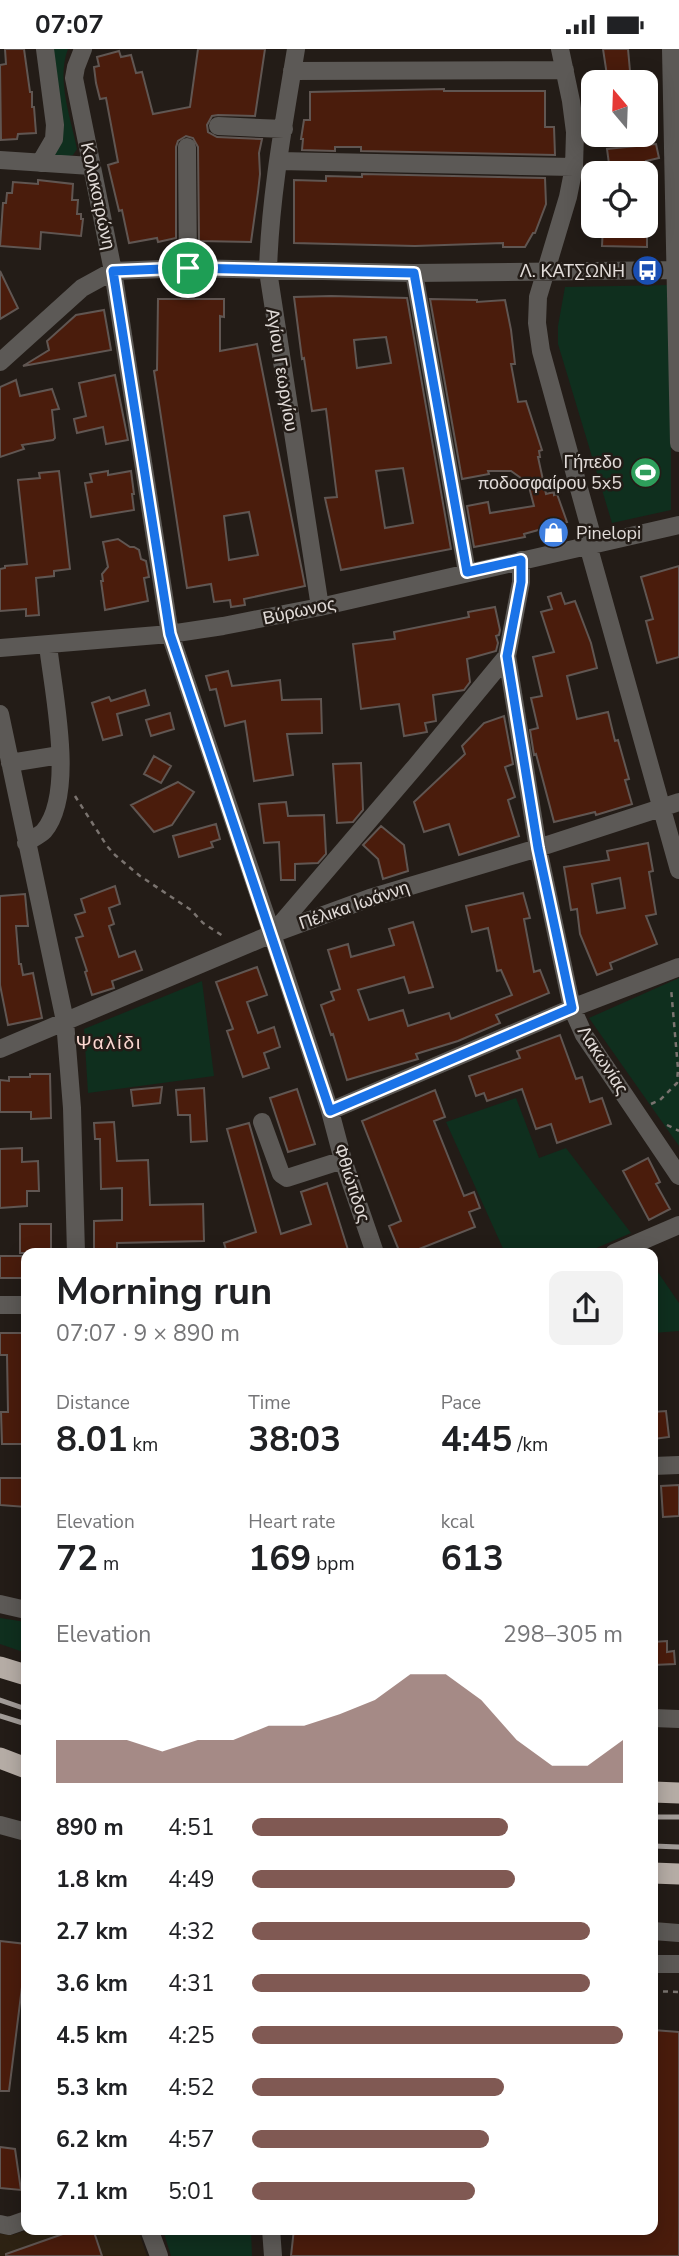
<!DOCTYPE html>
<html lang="en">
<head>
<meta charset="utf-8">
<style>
	body { margin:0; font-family:"Nunito Sans",sans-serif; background:#f2f2f2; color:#202124; height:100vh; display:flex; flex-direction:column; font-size:26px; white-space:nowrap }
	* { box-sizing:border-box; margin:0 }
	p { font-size:23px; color:#757577 }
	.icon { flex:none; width:38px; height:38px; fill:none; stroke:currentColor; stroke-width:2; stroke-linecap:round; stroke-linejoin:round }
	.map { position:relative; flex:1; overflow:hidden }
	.panel { position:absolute; left:21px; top:1199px; width:637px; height:987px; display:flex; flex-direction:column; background:#fff; border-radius:14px; box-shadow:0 4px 18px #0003 }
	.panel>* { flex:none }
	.needle { width:46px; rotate:341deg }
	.tools { position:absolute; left:581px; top:21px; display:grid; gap:14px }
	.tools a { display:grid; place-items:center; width:77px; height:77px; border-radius:14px; background:#fff; box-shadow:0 4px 18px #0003; font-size:35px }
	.pin { position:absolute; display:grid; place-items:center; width:60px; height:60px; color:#fff; margin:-30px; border:4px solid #fff; border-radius:50%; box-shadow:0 2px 7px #0007 }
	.round { display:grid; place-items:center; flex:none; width:74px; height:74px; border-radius:14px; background:#f2f2f2 }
	.summary { display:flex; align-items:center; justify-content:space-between; height:119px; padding:0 35px }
	h1 { font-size:38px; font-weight:700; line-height:52px }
	.stats { display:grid; grid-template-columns:repeat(3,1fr); gap:10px; height:119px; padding:7px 35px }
	.stats div { display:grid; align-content:center }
	.stats b { font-size:35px; font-weight:700 }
	.stats small { font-size:19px; font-weight:400 }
	.stats p { font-size:19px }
	.chart { height:196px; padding:14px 35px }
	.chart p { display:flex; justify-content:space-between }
	.chart svg { width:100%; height:126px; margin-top:7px; fill:#805953; opacity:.7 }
	ul { padding:0 35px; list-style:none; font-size:23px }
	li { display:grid; grid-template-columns:112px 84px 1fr; align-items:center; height:52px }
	li i { height:18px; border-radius:9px; background:#805953 }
	.status { display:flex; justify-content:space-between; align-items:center; height:49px; padding:0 35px; background:#fff; direction:ltr }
	.status svg { height:19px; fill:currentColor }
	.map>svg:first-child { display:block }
	.education { fill:#2d2213 }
	.green { fill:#0f2f1e }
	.building { fill:#4a1c0c; stroke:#605652; stroke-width:2; fill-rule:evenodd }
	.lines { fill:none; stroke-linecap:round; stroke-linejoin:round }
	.path { stroke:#7a736f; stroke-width:2.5; stroke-dasharray:5 5; stroke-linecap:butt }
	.minor { stroke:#5c5956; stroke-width:18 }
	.highway { stroke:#b5aca5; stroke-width:21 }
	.rail { stroke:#a29c98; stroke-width:5 }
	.route-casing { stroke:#fff; stroke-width:14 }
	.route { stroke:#1a73e8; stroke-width:9 }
	.labels { text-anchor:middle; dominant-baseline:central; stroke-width:5; stroke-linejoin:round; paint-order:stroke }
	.street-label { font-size:18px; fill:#e1dbd8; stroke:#231c17 }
	.poi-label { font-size:18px; fill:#e1dbd8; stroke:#231c17; text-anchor:end }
	.neighbourhood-label { font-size:19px; letter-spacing:2px; fill:#fbd8d1; stroke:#231c17 }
</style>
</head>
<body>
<div class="status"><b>07:07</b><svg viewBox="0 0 49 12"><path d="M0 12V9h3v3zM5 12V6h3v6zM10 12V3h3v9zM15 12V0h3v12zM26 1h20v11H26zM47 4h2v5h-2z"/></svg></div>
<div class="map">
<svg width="679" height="2207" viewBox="0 0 679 2207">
	<rect width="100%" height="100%" fill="#231c17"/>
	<path class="education" d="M31 2180 138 2181 147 2207H0V2185L12 2186Z"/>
	<path class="green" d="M52 0H68C56 30 71 70 77 100L73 106 65 108 53 106Z
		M671 236V461L612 474 558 295V277L565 238Z
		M679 929V1097L589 969Z
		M202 932 214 1027 88 1044 84 980Z
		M516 1049 539 1109 566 1099 631 1184 585 1204H505L446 1073Z
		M653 1216 679 1254V1282L653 1284Z
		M0 1569 26 1573V1604L0 1595Z
		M163 2181H251L252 2207H171Z"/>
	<path class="building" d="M5 0H24L30 43H32V58H34L36 84 18 85 17 90 1 91 0 16 6 15Z
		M198 0H265L255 67 218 66 212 67 207 76 208 83 217 88 262 90 259 104 260 125 258 143 251 193 199 192 198 98 193 89 186 87 178 92 176 98V189L158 193 157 189 129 194 122 161 119 162 108 116 118 113 106 49 100 50 96 34 94 18 99 17 97 8 119 2 121 8 131 6 136 24 142 23 153 65 190 58Z
		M603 0H628L631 33H608Z
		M444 40V42H545V78H554L555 106 361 102V98H335V102L302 101 303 90H301L304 71H310V43Z
		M656 95 659 109 646 112 647 118 627 120 626 114 609 115 607 100Z
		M362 125 545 129 546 155 535 184H533L525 198H503V194L415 197 294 194V131L326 132V127L362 128Z
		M38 131 73 135 72 151H78L77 165H81V170H83L81 187 41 183 40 200 0 197 3 154H6L7 144H12L13 133 38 135Z
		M603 177H647V198L602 197Z
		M0 222 18 259 0 270Z
		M331 247 407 249 451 500 341 521 325 449 337 448 326 360 312 362 304 309 302 310 294 248ZM386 288 391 314 357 319 354 291ZM403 419 413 474 385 479 376 422Z
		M158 250H224V268L220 267V302L257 295 305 537 244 550 245 556 231 558 230 551 214 553 211 535 187 539 154 322 157 321ZM249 463 258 506 229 511 224 467Z
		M430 250 477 251V253L505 251 511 281 515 315H511L518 353 526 352 542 401 539 402 540 408H538L546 445 554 443V446L557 445 567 473 524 485 525 488 474 498 467 457 488 453 490 464 534 457 528 434 511 422H488L489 425 462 430Z
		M104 261 111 301 23 317 49 301 47 292 76 266Z
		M115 326 128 391 106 395 103 378 77 384 74 370 86 367 79 334Z
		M16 331 20 347 52 340 59 360 52 361 55 389 53 391 22 396 24 400 0 408V338Z
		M59 422 70 520 54 522V527L36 529 39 566 26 567V560L0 562V520L5 519V517L27 515 18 431 40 429 39 424Z
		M108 422V426L131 422 134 445H132L134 461 91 468 85 434 92 433 90 425Z
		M118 490 130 498H134L139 501 141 510 146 512 149 528 144 529 148 552 105 561 101 532H103L102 525 108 518 103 493Z
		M679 517V608L657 614 646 572 653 570 641 528Z
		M561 544 565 555 575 552 591 594 597 619 567 627 577 670 608 663 615 692 618 691 629 730 625 731 632 755 596 766 595 763 554 773 536 705 534 706 530 681 538 679 531 649 542 647 533 608 554 603 541 563 552 560 548 548Z
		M495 558 500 581 499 586 496 587 498 594 496 602 467 610 470 633 464 641 433 646 436 672 425 674 427 683 404 687 399 655 361 660 353 595 395 590 394 583 469 568 468 563Z
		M228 622 232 637 280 631 282 651 321 650 322 684 287 685 293 726 254 732 245 672 225 677 216 640 210 641 206 627Z
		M145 641 149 656 117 665 122 686 103 691 92 654 109 648 111 652Z
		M170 664 174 680 151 687 146 671Z
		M504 667 513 715 505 718 515 748 508 751 519 787 459 806 449 775 424 783 414 753 465 705 462 697 484 674Z
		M154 707 171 717 161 734 144 725Z
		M361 714 363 761 353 773 337 774 333 715Z
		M178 733 194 743 172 776 154 783 131 756Z
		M286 753 288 767 324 766 326 805 318 814 295 815V831H281L279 793 264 794 259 755Z
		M216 775 220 790 211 793 213 798 179 808 173 787Z
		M381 777 404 796 408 822 383 830 378 810 363 796Z
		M648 794 653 822 649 823 656 865 646 867 657 895 610 914 612 920 597 926 580 885 577 860 571 861 564 818 609 811 607 802ZM620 829 625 859 597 864 592 835Z
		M115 837 120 855 109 859 114 875 109 877 119 908 135 902 142 921 112 932 114 939 92 946 85 923 87 922 76 889 83 887 75 866 85 863 81 850Z
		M523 844 530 869 524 870 534 923 540 921 549 944 496 966 500 974 458 992 416 1005 418 1010 347 1031 333 985 331 986 321 956 334 951 331 943 340 940 328 901 348 895 351 908 394 896 389 880 413 873 433 938 409 944 404 928 358 941 369 971 403 961 408 977 449 964 451 970 512 946 501 921 497 922 488 879 472 883 466 857Z
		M25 845 28 877H16L19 915H21L23 926 33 924 42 969 8 976 0 936V847Z
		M257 918 267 946 247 953 258 984 274 978 280 998 264 1004 269 1019 243 1028 227 982 233 980 216 933Z
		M560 986 576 1030 582 1028 590 1053 602 1049 611 1075 557 1094 551 1075 536 1080 522 1040 487 1052 484 1044 476 1047 469 1027 520 1009 517 1002Z
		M30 1025H50L51 1069 31 1070V1063H0V1031L9 1032V1028H30Z
		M162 1038 160 1054 133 1057 131 1041Z
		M204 1039 207 1092 191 1093 190 1066H178L176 1041Z
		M297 1040 315 1095 288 1103 270 1049Z
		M435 1041 445 1068 434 1072 464 1147 474 1143 480 1159 469 1163 475 1178 409 1204H400L389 1177 401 1172 362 1072Z
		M114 1073 117 1112 148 1111 150 1156 203 1155 204 1192 117 1194V1204H94V1172L122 1171V1139L101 1140 100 1090H95L94 1074Z
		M249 1074 281 1185 311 1175 301 1143 327 1134 349 1204H227L224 1194 256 1183 227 1080Z
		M22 1099V1113L38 1112 39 1142H27V1157L0 1159V1100Z
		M648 1109 660 1133 656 1135 670 1160 649 1171 623 1122Z
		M20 1175H51V1204H20Z
		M0 1207H26V1229H0Z
		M0 1284H26V1395H2L1 1363H8L7 1306H0Z
		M666 1362 669 1388 653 1390V1363Z
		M0 1429H26V1458L0 1456Z
		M679 1436V1467L663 1468 661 1437Z
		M667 1592V1603L674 1602 675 1615 653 1616V1593Z
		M0 1892 26 1895V1938H22L9 2042H0Z
		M653 1981 679 1983V2207H291L294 2180H653Z
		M0 2098 15 2100 21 2141 0 2139Z
		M77 2180H93L102 2207H6V2205Z"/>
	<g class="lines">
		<path class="path" d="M75 747 107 797 115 806 140 827 191 861 203 874 223 887
			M651 1055 660 1051 677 1034 678 1020 671 939
			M667 1076 679 1082
			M653 1942 679 1943"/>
		<path class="minor" d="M83 0 76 18 74 29 113 222 170 585 272 885 330 1062 343 1111 375 1204
			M296 0C284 73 270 148 268 222L320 558
			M560 0 571 52 575 83 574 118 568 148 538 248 537 274 541 302 594 494
			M671 0 679 394
			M292 22 565 21
			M218 77 284 80
			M187 98 188 219
			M0 111 91 117
			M279 112 574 118
			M40 114 54 90 55 76 45 0
			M414 224 467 523
			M0 313 82 239 113 222 188 219 414 224 679 221
			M588 496 679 821
			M521 511V533L507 607 538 799 572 959 584 986 679 1127
			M0 599 170 585 223 577 320 558 679 476
			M0 665 65 972 72 1059 76 1204
			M10 714 60 706
			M26 794C31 790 39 787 44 782 76 744 53 643 48 596
			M272 885 415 718 507 607
			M0 1000 272 885 370 849 538 799 679 753
			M330 1062 572 959 679 918
			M262 1073 281 1125 287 1129 343 1111
			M614 1204 679 1176
			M0 1256H26
			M653 1417 679 1416
			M0 1555 26 1561
			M653 1669 679 1670
			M0 1776 26 1783
			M653 1882 679 1884
			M653 1915H679
			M0 2175 9 2177 26 2171
			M149 2180 159 2207
			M271 2180 273 2207"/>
		<path class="highway" d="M0 1618 26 1626
			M0 1709 26 1719
			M653 1743 679 1744
			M653 1824 679 1825"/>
		<path class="rail" d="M0 1651 26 1660
			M0 1667 26 1675
			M653 1768H679
			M653 1797 679 1798"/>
	</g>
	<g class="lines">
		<defs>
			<path id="route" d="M188 219 414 224 467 523 521 511V533L507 607 538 799 572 959 330 1062 170 585 113 222Z"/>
		</defs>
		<use href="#route" class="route-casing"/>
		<use href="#route" class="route"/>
	</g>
	<defs>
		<symbol id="bus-disc" viewBox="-11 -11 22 22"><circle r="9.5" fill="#1a4fb4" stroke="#231c17"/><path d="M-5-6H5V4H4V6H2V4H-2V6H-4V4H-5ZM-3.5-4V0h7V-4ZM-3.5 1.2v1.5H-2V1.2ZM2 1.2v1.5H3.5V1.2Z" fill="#fff"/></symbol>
		<symbol id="stadium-disc" viewBox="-11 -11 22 22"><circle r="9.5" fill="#2e9e5b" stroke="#231c17"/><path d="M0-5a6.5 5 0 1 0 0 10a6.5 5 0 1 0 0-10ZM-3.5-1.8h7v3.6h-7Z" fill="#fff"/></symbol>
		<symbol id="shop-disc" viewBox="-11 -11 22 22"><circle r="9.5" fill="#3f7fe0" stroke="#231c17"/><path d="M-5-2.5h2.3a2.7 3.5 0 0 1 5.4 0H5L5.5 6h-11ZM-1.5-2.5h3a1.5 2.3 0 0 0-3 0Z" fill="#fff"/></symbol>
	</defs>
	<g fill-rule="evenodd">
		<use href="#bus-disc" x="630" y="204" width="35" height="35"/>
		<use href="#stadium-disc" x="628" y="406" width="35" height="35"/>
		<use href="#shop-disc" x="536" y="466" width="35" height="35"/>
	</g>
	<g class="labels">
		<g class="street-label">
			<text transform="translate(98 147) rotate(78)">Κολοκοτρώνη</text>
			<text transform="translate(282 321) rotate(81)">Αγίου Γεωργίου</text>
			<text transform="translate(299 562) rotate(-12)">Βύρωνος</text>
			<text transform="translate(354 856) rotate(-19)">Πέλικα Ιωάννη</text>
			<text transform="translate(603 1011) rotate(57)">Λακωνίας</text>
			<text transform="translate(352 1134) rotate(72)">Φθιώτιδος</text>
		</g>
		<g class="poi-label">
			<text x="625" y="222">Λ. ΚΑΤΣΩΝΗ</text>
			<text x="622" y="413">Γήπεδο<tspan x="622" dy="21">ποδοσφαίρου 5x5</tspan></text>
			<text x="576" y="484" text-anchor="start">Pinelopi</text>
		</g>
		<g class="neighbourhood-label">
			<text x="109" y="994">Ψαλίδι</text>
		</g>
	</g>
</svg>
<div class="tools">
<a><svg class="needle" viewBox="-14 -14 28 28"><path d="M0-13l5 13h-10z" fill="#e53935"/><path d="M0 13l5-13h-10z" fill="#757577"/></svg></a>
<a><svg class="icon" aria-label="locate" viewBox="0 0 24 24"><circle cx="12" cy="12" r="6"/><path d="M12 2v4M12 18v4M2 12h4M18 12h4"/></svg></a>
</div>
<div class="pin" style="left:188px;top:219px;background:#1e9e55"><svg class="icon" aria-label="arrive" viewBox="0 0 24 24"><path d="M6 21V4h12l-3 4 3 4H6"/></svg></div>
<section class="panel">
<div class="summary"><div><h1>Morning run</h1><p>07:07 · 9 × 890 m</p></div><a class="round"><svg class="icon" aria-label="share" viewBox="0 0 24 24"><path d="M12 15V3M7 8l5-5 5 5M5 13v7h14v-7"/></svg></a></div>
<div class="stats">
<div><p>Distance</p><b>8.01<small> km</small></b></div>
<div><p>Time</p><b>38:03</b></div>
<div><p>Pace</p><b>4:45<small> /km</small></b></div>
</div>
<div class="stats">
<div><p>Elevation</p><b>72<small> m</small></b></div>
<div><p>Heart rate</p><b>169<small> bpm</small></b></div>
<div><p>kcal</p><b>613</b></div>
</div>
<div class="chart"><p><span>Elevation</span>298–305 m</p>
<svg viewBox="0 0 160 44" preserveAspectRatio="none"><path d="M0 44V29L10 29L20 29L30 33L40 29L50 29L60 24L70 24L80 20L90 15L100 6L110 6L120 15L130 29L140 38L150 38L160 29V44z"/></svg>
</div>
<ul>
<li><b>890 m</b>4:51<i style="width:69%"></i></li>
<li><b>1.8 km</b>4:49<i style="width:71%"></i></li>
<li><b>2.7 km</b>4:32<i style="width:91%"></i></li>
<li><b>3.6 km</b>4:31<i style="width:91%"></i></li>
<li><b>4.5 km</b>4:25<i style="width:100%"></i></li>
<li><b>5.3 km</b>4:52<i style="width:68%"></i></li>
<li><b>6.2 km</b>4:57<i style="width:64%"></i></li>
<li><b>7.1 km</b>5:01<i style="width:60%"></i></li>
</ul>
</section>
</div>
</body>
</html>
